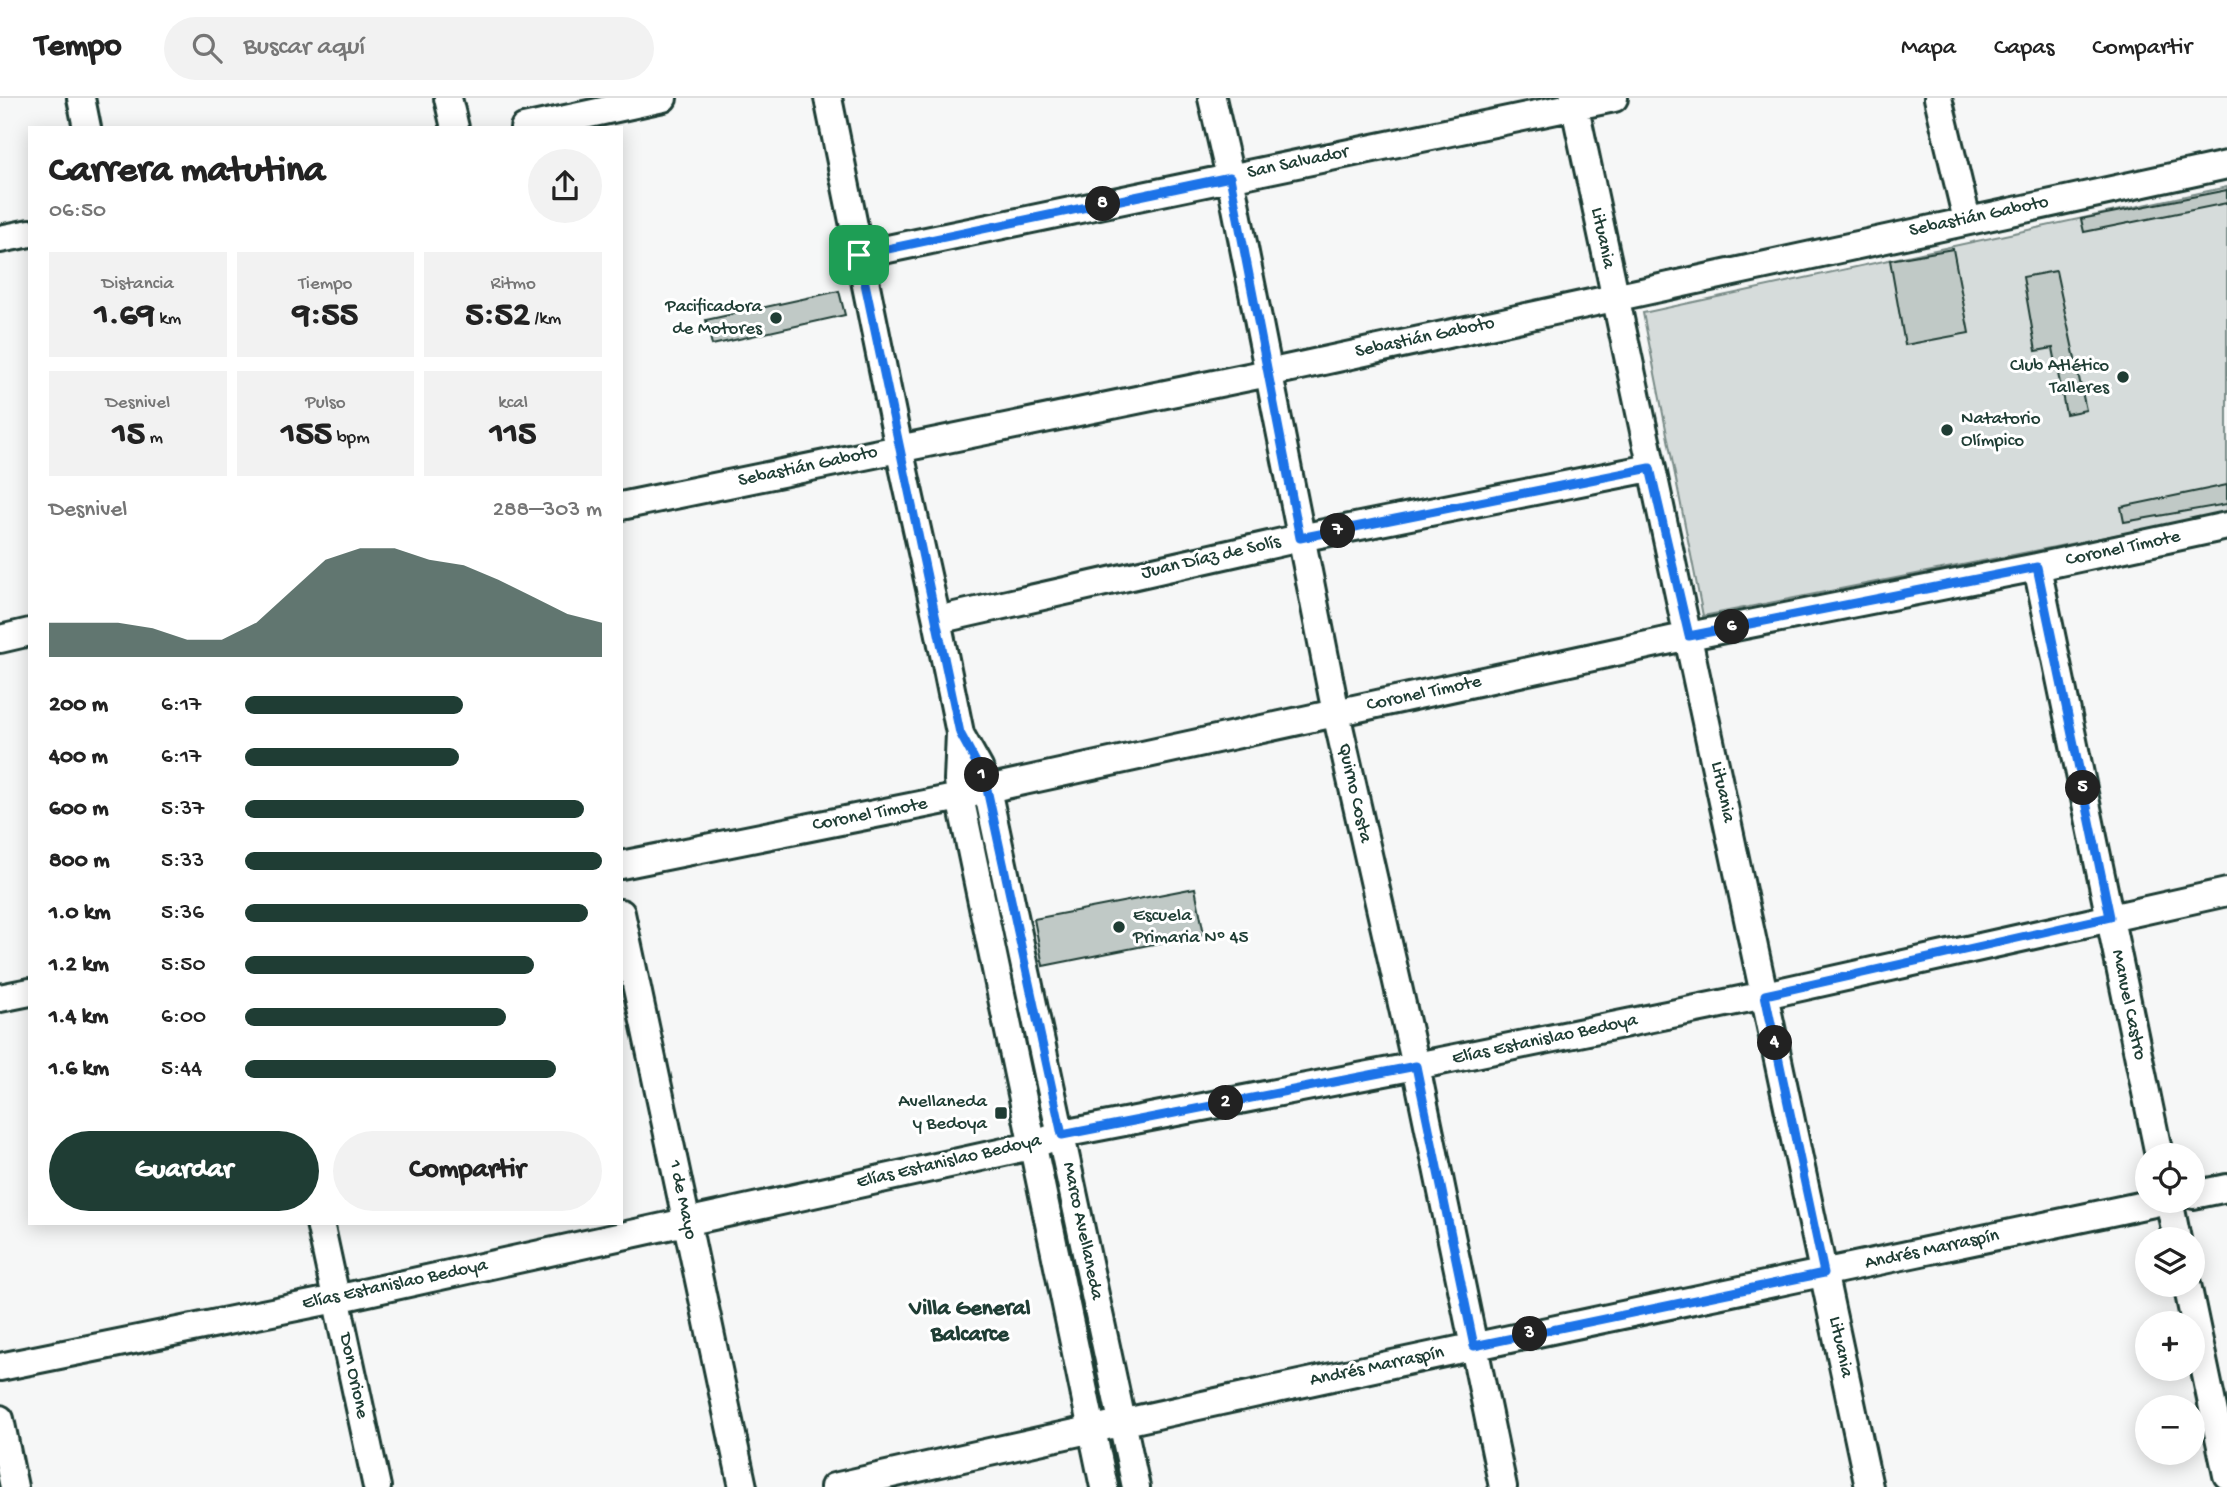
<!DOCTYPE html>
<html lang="es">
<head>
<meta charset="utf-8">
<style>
	body { margin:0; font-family:"Gochi Hand",sans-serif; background:#f2f2f2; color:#222; height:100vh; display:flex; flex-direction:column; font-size:26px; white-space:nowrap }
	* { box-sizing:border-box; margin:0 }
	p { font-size:23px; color:#767676 }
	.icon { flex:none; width:38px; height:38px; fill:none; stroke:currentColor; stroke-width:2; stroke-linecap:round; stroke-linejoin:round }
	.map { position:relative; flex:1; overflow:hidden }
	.details { position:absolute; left:28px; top:28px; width:595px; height:1099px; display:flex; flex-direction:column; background:#fff; border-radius:0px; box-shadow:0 4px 18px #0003 }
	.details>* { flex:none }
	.tools { position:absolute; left:2135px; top:1045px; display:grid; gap:14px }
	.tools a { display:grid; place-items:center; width:70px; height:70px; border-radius:50%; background:#fff; box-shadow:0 4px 18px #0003; font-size:35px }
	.pin { position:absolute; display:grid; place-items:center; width:60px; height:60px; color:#fff; margin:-30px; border-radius:14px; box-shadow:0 4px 10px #0006 }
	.km { position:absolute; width:35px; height:35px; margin:-18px; border-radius:50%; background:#222; color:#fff; font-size:19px; line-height:35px; text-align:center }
	.round { display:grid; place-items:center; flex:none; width:74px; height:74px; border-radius:37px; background:#f2f2f2 }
	.summary { display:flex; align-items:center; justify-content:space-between; height:119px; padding:0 21px }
	h1 { font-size:38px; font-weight:700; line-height:52px }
	.stats { display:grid; grid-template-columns:repeat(3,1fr); gap:10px; height:119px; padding:7px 21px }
	.stats div { display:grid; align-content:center; border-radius:0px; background:#f2f2f2; text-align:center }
	.stats b { font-size:35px; font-weight:700 }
	.stats small { font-size:19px; font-weight:400 }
	.stats p { font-size:19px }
	.chart { height:196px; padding:14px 21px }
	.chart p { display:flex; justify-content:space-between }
	.chart svg { width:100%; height:126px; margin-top:7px; fill:#1f3d34; opacity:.7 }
	.button { display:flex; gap:14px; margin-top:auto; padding:14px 21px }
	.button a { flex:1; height:80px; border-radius:42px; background:#1f3d34; color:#fff; font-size:28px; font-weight:700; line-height:80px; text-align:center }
	.button a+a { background:#f2f2f2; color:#222 }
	ul { padding:0 21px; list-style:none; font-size:23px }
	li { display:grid; grid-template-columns:112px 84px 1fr; align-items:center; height:52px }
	li i { height:18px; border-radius:9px; background:#1f3d34 }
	header { display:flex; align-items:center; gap:42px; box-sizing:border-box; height:98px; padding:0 35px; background:#fff; border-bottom:2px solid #e0e0e0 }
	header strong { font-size:33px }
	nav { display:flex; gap:38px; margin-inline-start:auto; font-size:24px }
	.search { width:490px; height:63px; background:#f2f2f2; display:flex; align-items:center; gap:18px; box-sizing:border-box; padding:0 24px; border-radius:38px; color:#767676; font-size:26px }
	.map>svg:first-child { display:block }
	.green { fill:#d6dcdb; stroke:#7a8c88; stroke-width:2 }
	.building { fill:#c0c9c6; stroke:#1f3d34; stroke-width:2 }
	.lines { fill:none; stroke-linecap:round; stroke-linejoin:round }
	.minor-casing { stroke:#1f3d34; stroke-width:32 }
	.minor { stroke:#fff; stroke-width:26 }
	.route-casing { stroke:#fff; stroke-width:14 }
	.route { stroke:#1a73e8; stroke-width:9 }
	.poi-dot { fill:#1f3d34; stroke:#fff; stroke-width:2.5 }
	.labels { text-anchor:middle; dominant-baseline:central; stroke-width:6; stroke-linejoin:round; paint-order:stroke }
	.street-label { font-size:19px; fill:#1f3d34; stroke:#fff }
	.poi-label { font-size:19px; fill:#1f3d34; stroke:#fff; text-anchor:end }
	.quarter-label { font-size:23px; font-weight:bold; fill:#1f3d34; stroke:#fff }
</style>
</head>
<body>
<header>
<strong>Tempo</strong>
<div class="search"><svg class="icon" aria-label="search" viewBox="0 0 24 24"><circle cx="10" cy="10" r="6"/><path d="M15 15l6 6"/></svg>Buscar aquí</div>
<nav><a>Mapa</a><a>Capas</a><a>Compartir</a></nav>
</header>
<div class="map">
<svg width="2227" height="1389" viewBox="0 0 2227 1389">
	<rect width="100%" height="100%" fill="#f6f7f7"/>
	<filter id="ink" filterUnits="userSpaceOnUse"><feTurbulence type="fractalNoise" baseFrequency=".0143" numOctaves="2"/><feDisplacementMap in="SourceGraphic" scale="14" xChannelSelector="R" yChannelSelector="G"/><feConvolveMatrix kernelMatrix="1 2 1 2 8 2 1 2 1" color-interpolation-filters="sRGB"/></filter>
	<g filter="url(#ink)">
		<path class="green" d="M2227 89V415L1703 518 1643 215Z"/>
		<path class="building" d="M2227 92V105L2084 134 2081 121Z
			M1953 151 1969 235 1905 247 1890 162Z
			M2056 173 2086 312 2066 316 2053 250 2036 253 2023 179Z
			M839 193 845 217 712 247 706 222Z
			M2227 387V406L2124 424 2121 409Z
			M1195 790 1204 836 1043 868 1034 821Z"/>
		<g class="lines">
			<defs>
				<path id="minor" d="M81 0 87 30
					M448 0 455 30
					M828 0 899 350 937 522 960 635 958 682 960 699 1104 1389
					M1212 0 1230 79 1336 615 1416 968 1503 1389
					M1573 0 1869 1389
					M1938 0 1967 122
					M524 30 663 0
					M0 141 30 135
					M859 157 1614 0
					M621 408 1268 275 2227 67
					M2037 469 2159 1057
					M937 522 1300 440 1650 370
					M0 541 30 534
					M960 636 979 670 987 691 1136 1389
					M621 767 960 699 987 691 1689 538 2037 469 2227 428
					M621 815 743 1389
					M0 900 30 894
					M2193 1097 2227 1090
					M2169 1102 2177 1141
					M320 1125 377 1389
					M2187 1186 2227 1377
					M0 1269 336 1201 1031 1048 1062 1036 1416 968 1765 897 2227 794
					M0 1321 14 1389
					M834 1389C1278 1288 1723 1196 2168 1102"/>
			</defs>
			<use href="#minor" class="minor-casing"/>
			<use href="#minor" class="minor"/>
		</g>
	</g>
	<g class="lines" filter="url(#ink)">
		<defs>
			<path id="route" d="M1230 79 1300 440 1650 370 1689 538 2037 469 2110 819 1765 897 1824 1175 1474 1248 1416 968 1062 1037 987 691 979 670 960 635 859 157Z"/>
		</defs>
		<use href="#route" class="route-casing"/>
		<use href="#route" class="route"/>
	</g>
	<g class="poi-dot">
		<circle cx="776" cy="220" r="7"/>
		<circle cx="2123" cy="279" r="7"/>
		<circle cx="1947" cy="332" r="7"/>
		<circle cx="1119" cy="829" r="7"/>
		<rect x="994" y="1008" width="14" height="14" rx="3.5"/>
	</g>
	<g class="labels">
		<g class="street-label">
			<text transform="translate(1298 65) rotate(-12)">San Salvador</text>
			<text transform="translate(1979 119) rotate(-12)">Sebastián Gaboto</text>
			<text transform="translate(1602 140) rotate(78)">Lituania</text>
			<text transform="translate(1425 240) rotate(-12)">Sebastián Gaboto</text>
			<text transform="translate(808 369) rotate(-12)">Sebastián Gaboto</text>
			<text transform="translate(2123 451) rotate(-12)">Coronel Timote</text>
			<text transform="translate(1211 460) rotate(-13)">Juan Díaz de Solís</text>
			<text transform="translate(1424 596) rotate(-12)">Coronel Timote</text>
			<text transform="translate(1722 694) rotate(78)">Lituania</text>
			<text transform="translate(1354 695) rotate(77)">Quirno Costa</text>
			<text transform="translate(870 717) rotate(-11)">Coronel Timote</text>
			<text transform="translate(2128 907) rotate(78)">Manuel Castro</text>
			<text transform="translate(1545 942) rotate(-12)">Elías Estanislao Bedoya</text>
			<text transform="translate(949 1064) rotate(-13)">Elías Estanislao Bedoya</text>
			<text transform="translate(682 1102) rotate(78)">1 de Mayo</text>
			<text transform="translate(1082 1133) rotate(78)">Marco Avellaneda</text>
			<text transform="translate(1932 1152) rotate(-12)">Andrés Marraspín</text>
			<text transform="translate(395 1187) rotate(-12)">Elías Estanislao Bedoya</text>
			<text transform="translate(1840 1249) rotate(78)">Lituania</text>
			<text transform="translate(1377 1269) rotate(-12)">Andrés Marraspín</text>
			<text transform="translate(353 1278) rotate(78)">Don Orione</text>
		</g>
		<g class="poi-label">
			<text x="762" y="209">Pacificadora<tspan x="762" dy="22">de Motores</tspan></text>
			<text x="2109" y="268">Club Atlético<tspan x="2109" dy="22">Talleres</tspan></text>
			<text x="1961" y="321" text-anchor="start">Natatorio<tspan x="1961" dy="22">Olímpico</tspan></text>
			<text x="1133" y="818" text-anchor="start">Escuela<tspan x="1133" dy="22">Primaria Nº 45</tspan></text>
			<text x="987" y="1004">Avellaneda<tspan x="987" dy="22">y Bedoya</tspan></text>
		</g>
		<g class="quarter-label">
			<text x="970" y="1211">Villa General<tspan x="970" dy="26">Balcarce</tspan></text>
		</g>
	</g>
</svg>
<div class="tools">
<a><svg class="icon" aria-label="locate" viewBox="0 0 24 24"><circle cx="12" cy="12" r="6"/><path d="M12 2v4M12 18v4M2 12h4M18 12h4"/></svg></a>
<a><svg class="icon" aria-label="layers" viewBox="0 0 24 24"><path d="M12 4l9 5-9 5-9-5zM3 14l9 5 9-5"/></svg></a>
<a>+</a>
<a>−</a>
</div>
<div class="pin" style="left:859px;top:157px;background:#1e9e55"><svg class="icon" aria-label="arrive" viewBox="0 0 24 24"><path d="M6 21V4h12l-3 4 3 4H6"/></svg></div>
<b class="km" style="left:982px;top:677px">1</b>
<b class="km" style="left:1226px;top:1005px">2</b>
<b class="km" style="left:1530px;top:1236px">3</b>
<b class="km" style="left:1775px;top:945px">4</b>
<b class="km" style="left:2083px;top:690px">5</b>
<b class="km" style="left:1732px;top:529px">6</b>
<b class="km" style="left:1338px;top:433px">7</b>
<b class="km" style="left:1103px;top:106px">8</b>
<section class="details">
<div class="summary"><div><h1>Carrera matutina</h1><p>06:50</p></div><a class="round"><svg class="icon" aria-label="share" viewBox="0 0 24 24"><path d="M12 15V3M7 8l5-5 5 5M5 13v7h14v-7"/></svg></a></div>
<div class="stats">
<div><p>Distancia</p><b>1.69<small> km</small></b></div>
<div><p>Tiempo</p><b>9:55</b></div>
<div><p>Ritmo</p><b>5:52<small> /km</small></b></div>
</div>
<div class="stats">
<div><p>Desnivel</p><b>15<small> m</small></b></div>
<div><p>Pulso</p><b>155<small> bpm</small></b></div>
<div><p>kcal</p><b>115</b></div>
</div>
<div class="chart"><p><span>Desnivel</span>288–303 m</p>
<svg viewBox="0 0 160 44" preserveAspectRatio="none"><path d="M0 44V32L10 32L20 32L30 34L40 38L50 38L60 32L70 21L80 10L90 6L100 6L110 10L120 12L130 17L140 23L150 29L160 32V44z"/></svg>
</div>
<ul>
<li><b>200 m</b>6:17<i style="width:61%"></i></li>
<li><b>400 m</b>6:17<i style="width:60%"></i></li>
<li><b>600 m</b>5:37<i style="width:95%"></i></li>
<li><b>800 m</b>5:33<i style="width:100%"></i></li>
<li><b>1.0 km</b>5:36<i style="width:96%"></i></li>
<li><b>1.2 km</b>5:50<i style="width:81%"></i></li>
<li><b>1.4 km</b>6:00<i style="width:73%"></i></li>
<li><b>1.6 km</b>5:44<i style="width:87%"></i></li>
</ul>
<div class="button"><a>Guardar</a><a>Compartir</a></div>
</section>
</div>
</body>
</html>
